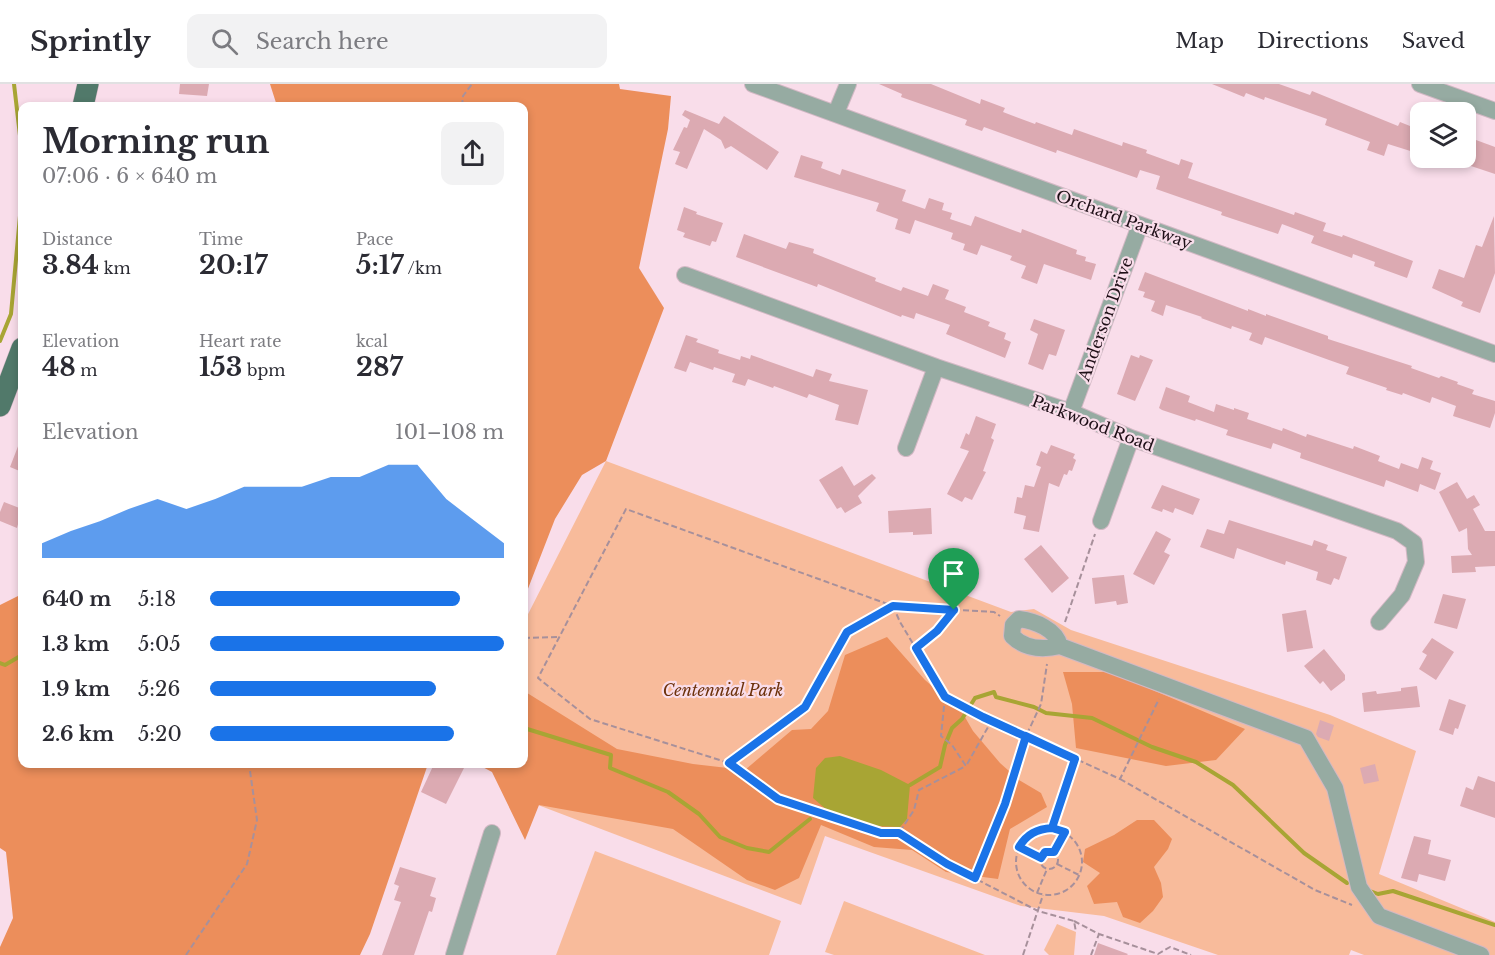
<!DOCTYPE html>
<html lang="en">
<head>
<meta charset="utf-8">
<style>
	body { margin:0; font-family:"Libre Baskerville",serif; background:#f2f2f3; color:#2b2b33; height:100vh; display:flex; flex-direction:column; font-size:22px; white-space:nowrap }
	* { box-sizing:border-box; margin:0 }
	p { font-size:20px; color:#7c7c81 }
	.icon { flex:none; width:33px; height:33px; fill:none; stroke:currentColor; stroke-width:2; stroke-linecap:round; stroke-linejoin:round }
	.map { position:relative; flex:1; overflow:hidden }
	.sheet { position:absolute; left:18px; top:18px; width:510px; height:666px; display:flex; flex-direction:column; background:#fff; border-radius:12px; box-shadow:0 3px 9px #0003 }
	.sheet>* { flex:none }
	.buttons { position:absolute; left:1410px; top:18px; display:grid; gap:12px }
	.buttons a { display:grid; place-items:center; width:66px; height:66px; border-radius:12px; background:#fff; box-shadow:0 3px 9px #0003; font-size:30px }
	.pin { position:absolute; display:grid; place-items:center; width:51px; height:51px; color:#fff; margin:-62px -26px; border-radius:50% 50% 50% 0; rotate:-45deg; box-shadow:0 0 6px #0007 }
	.pin .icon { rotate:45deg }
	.round { display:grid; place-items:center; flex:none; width:63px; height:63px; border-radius:12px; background:#f2f2f3 }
	.summary { display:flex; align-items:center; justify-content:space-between; height:102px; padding:0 24px }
	h1 { font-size:33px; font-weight:700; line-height:45px }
	.stats { display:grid; grid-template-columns:repeat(3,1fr); gap:9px; height:102px; padding:6px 24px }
	.stats div { display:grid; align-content:center }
	.stats b { font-size:26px; font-weight:700 }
	.stats small { font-size:16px; font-weight:400 }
	.stats p { font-size:16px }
	.chart { height:168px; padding:12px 24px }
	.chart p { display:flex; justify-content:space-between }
	.chart svg { width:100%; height:108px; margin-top:6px; fill:#1a73e8; opacity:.7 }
	ul { padding:0 24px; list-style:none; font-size:20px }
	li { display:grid; grid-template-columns:96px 72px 1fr; align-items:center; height:45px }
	li i { height:15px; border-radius:8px; background:#1a73e8 }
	header { display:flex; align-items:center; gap:36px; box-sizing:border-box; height:84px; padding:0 30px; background:#fff; border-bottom:2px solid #e1e1e2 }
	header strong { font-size:28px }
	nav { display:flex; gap:33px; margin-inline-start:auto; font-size:21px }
	.search { width:420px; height:54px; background:#f2f2f3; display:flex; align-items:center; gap:15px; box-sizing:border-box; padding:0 21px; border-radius:12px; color:#7c7c81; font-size:22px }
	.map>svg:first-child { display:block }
	.green { fill:#f8bb9b }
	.forest { fill:#ec8e5b }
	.water { fill:#a8a534 }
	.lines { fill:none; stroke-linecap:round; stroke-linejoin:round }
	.stream { stroke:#a8a534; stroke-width:4 }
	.building { fill:#dcaab2 }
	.minor-casing { stroke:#d2b8c4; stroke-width:18 }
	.major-casing { stroke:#d2b8c4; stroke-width:22 }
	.path { stroke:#a7909b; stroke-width:2; stroke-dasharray:6 3; stroke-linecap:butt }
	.minor { stroke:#96aba2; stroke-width:16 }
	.major { stroke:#51796a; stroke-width:21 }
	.route-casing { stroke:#fff; stroke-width:12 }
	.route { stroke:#1a73e8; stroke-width:8 }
	.labels { text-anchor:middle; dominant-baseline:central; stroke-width:4.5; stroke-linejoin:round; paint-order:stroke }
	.street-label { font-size:16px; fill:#1e0f17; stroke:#f9ddea }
	.park-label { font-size:16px; font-style:italic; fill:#6d310b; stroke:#f9ddea }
</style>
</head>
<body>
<header>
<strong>Sprintly</strong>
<div class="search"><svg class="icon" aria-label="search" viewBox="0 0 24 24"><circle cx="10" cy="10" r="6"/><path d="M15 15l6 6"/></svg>Search here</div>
<nav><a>Map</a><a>Directions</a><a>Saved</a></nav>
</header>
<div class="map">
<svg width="1495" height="871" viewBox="0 0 1495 871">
	<rect width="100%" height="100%" fill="#f9ddea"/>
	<path class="green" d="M606 377 1011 528 1034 525 1071 546 1330 631 1416 667 1379 790 1495 838V871H1364L1351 866 1349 871H1218L1104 832 1021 822 825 752 801 821 538 721 524 680V538Z
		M595 767 781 837 769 871H556Z
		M844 817 985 871H834L825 868Z
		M1057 840 1076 848 1074 871H1049L1044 866Z"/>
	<path class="forest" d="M270 0H619L620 5 671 12 668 45 639 184 664 224 606 377 582 391 555 435 524 515V22H277Z
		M22 510V680H428L370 850 360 871H0V863L13 834 6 768 0 764V521Z
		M887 553 925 596 962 628 973 647 1000 679 1019 696 1041 709 1047 723 1010 745 998 795 946 788 912 766 874 763 821 741 799 794 775 806 747 796 673 745 539 721 525 756 492 688 477 680H524V607L617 665 693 680 745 686 792 646 811 645 828 627 845 571Z
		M1063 588H1110L1245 645 1216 676 1166 682 1076 664 1072 620Z
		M1137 736H1154L1172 755 1168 765 1154 783 1161 799 1163 813 1153 827 1140 839 1123 833 1117 818 1094 820 1087 802 1100 789 1083 778 1085 765 1114 751Z"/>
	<path class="water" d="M840 672 881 686 910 701 907 735 900 743 876 742 828 727 813 714 816 684 825 674Z"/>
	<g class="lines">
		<path class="stream" d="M14 0 22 69
			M0 257 11 230 22 110
			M0 579 5 581 22 571
			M524 644 611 671 610 684 668 708 699 730 720 753 747 764 769 768 810 735
			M910 701 940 683 945 661 952 644 962 635 975 614 994 608 996 613 1034 623 1046 629 1092 634 1152 663 1196 678 1233 701 1304 769 1347 799
			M1370 807 1378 810 1393 807 1495 841"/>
	</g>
	<path class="building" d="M180 0H209L207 12 179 10Z
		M879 0H931L980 20 981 15 1005 24 1003 28 1035 40 1036 38 1072 51 1074 45 1122 62 1123 58 1147 66 1146 69 1179 81 1181 75 1193 79 1188 94 1294 131 1295 128 1326 139 1323 147 1342 153 1343 151 1413 177 1407 194 1374 182 1375 178 1353 170 1352 174 1311 159 1314 152 1282 140 1278 150 1221 131 1222 128 1156 105 1160 92 1140 86 1137 94 1057 66 1056 69 984 43 982 47 965 41 967 36 901 13 902 10Z
		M1212 0H1279L1310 11 1312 7 1398 42 1400 38 1420 46V70L1388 60 1384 72 1367 66 1370 58 1325 41 1327 35 1265 13 1264 16 1246 9 1244 13Z
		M685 26 719 40 724 32 779 68 767 86 731 62 725 65 721 56 704 45 687 85 675 80 680 68 673 66 684 43 687 44 690 36 682 31Z
		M1476 56 1495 63V90L1468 81Z
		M801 71 823 78 821 84 840 91 842 85 906 106 902 117 925 125 929 114 944 119 942 126 952 129 950 135 971 142 975 132 1021 149 1022 145 1077 166 1076 170 1086 173 1085 177 1096 180 1091 196 1044 180 1037 200 1021 194 1026 182 1010 176 1012 172 981 161 977 171 963 166 965 160 951 155 953 149 915 136 910 150 895 145 898 135 876 127 879 119 794 93Z
		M684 123 697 128 696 130 723 139 716 158 712 157 710 162 683 153 685 149 677 146Z
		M1494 132 1495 189 1480 229 1461 222 1463 218 1432 204 1439 185 1464 194 1476 161 1482 163Z
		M744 150 786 165 789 158 814 165 813 169 876 194 875 197 901 207 903 203 928 212 933 200 949 206 945 215 966 223 964 228 990 238 988 242 1006 249 1004 255 1011 258 1005 274 946 250 950 241 916 229 914 235 902 231 901 233 818 200 817 203 736 173Z
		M1145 188 1248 227V225L1266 232V230L1328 252V255L1412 282 1411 284 1439 294 1441 292 1458 298 1457 300 1474 306 1472 310 1495 317V329L1490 344 1453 332 1456 322 1432 313 1430 319 1403 309 1402 311 1386 306 1387 304 1346 290 1349 283 1329 276 1265 253 1262 261 1249 256 1252 249 1232 242 1231 245 1201 234 1202 233 1166 221 1163 232 1151 227 1155 217 1143 213 1145 208 1138 206Z
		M1034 235 1065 246 1056 272 1049 270 1043 286 1028 280 1038 250 1030 246Z
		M686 251 698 255 696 258 719 266 718 269 740 276 741 272 750 275 751 271 813 293 816 285 832 290 829 297 868 306 858 341 835 336 839 321 809 310 807 314 774 302 773 304 748 295 745 302 732 298 735 290 714 283 713 286 690 278 686 288 674 284Z
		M1131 271 1139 274 1140 271 1153 276 1135 317 1117 310Z
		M1166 303 1190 312 1188 318 1214 328 1216 320 1234 326V324L1249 329 1247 335 1282 347 1283 344 1306 353 1307 350 1353 365 1354 362 1380 372 1378 377 1399 385 1401 379 1418 385 1422 373 1433 377 1430 385 1441 389 1435 406 1420 400 1418 408 1386 396 1384 403 1300 374 1301 369 1273 359 1271 365 1226 351 1228 346 1196 335 1195 337 1162 326 1159 324Z
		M976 332 996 340 991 354 994 356 983 387 986 388 972 416 965 413 962 418 947 410 969 367 960 364 966 349 969 351Z
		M22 352V388L10 383Z
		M1051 361 1075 370 1073 374 1076 376 1072 387 1069 386 1067 391 1064 390 1059 403 1049 399 1039 448 1023 445 1026 432 1014 429 1017 413 1022 414 1025 401 1034 403 1041 383 1036 381 1041 367 1047 370Z
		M842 382 854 402 872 390 876 394 858 412 862 419 845 429 841 423 837 425 819 396Z
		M1457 398 1467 415 1474 411 1480 421 1473 425 1485 447H1495V482L1475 483 1476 488 1452 489 1451 472 1472 471 1468 465 1467 444 1459 448 1439 408Z
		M1162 401 1200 415 1193 431 1175 424 1173 429 1163 425 1162 428 1151 424Z
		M4 418 22 425 17 444 0 437V428Z
		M931 424 932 450 913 451V448L889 449 888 427Z
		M1229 436 1312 462 1314 456 1328 461 1326 466 1347 473 1339 496 1334 494 1331 501 1316 496 1318 488 1286 477 1285 481 1237 464 1234 475 1200 463 1207 445 1224 450Z
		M1156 447 1171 455 1164 468 1170 471 1154 501 1133 490Z
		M1041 461 1069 494 1052 509 1024 475Z
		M1124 491 1128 519 1117 521 1116 517 1095 520 1092 494Z
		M1443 510 1466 515 1457 545 1434 539Z
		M1306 526 1313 564 1287 568 1282 530Z
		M1432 554 1454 568 1436 596 1419 585 1427 571 1422 568Z
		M1324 565 1345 591V596L1331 607 1323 597 1320 600 1304 582Z
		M1417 602 1420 623 1364 628 1362 609 1376 607 1377 610 1401 607V604Z
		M1449 615 1466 621 1458 645 1455 644 1453 651 1439 646Z
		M1320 636 1334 641 1329 657 1318 653 1316 650Z
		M434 680H466L446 720 421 708Z
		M1375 680 1379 697 1364 700 1360 684Z
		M1478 692 1495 698V734L1460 722 1466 703 1473 706Z
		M1414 752 1431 756 1428 770 1451 776 1445 797 1419 790 1417 798 1401 794Z
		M400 783 436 794 430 812 436 814 432 828 429 827 414 871H382L401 818 394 816 399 802 394 800Z
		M1098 859 1128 870 1127 871H1094Z"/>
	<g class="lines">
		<defs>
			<path id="minor" d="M753 0 1495 270
				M1420 0 1495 27
				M836 29 848 0
				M685 191 936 283 1071 328 1131 354 1397 447 1414 459 1416 478 1402 511 1379 538
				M1071 328 1140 141
				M906 364 936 283
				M1101 437 1131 354
				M1060 562C1056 545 1035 537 1019 535L1013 541 1012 552C1025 565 1043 566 1060 562L1306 654 1335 704 1359 803 1379 832 1481 871
				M454 871 492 749"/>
			<path id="major" d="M83 22 88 0
				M0 322 22 264"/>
		</defs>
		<use href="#minor" class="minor-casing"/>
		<use href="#major" class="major-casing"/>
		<path class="path" d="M462 22 463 12 472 0
			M893 522 847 548 805 623 729 679 590 635 538 594 626 425 893 522 994 528 1000 532
			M893 522 900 538 945 613 983 633 1120 695 1159 615
			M1065 538 1095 450
			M524 554 559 553
			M916 564 937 547 954 526
			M945 613 941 652 952 661 966 682 992 636
			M729 679 778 715 881 749H899L914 726 919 706 966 682
			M1120 695 1315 806 1352 821
			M1052 743 1075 675
			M1016 778a33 33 0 1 1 66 0a33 33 0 1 1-66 0Z
			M900 750 947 780 1038 827 1074 837 1076 848
			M1019 763 1041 774
			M1040 776a9 9 0 1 1 18 0a9 9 0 1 1-18 0Z
			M1054 768 1065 748
			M1057 780 1079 791
			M975 794 1005 720 1026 652 1041 620 1047 580
			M1037 809 1047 785
			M1074 837 1099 850 1158 870 1170 863 1191 871
			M186 871 247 780 257 736 249 680
			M1023 871 1043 811
			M1091 871 1099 850"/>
		<use href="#minor" class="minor"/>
		<use href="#major" class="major"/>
	</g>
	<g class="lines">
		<defs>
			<path id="route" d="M954 526 937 547 916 564 945 613 983 633 1075 675 1052 744 1065 748 1054 768H1045L1041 774 1019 763C1027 750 1037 745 1052 744L1075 675 1026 652 1005 720 975 794 947 780 899 749H881L778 715 729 679 805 623 847 548 893 522 954 526"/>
		</defs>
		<use href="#route" class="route-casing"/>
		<use href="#route" class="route"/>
	</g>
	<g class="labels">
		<g class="street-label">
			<text transform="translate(1124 135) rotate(20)">Orchard Parkway</text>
			<text transform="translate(1105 235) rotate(-70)">Anderson Drive</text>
			<text transform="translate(1093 339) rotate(21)">Parkwood Road</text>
		</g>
		<g class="park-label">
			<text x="723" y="606">Centennial Park</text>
		</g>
	</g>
</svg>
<div class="buttons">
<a><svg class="icon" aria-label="layers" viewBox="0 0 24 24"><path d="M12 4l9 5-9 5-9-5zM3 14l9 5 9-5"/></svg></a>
</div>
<div class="pin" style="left:954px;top:526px;background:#1e9e55"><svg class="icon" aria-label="arrive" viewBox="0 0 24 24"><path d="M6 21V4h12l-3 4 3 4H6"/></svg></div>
<section class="sheet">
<div class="summary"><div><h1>Morning run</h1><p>07:06 · 6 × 640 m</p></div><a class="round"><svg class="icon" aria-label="share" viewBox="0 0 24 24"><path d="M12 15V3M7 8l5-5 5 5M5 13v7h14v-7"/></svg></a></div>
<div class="stats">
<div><p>Distance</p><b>3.84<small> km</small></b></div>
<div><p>Time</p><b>20:17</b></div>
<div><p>Pace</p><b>5:17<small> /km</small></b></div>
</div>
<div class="stats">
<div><p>Elevation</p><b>48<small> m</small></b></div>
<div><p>Heart rate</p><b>153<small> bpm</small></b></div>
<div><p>kcal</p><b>287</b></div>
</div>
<div class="chart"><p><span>Elevation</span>101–108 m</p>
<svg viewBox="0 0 160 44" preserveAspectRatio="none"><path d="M0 44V38L10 33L20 29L30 24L40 20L50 24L60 20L70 15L80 15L90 15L100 11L110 11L120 6L130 6L140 20L150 29L160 38V44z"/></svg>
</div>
<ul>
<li><b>640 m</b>5:18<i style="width:85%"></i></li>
<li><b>1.3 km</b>5:05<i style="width:100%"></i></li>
<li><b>1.9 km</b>5:26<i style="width:77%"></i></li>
<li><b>2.6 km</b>5:20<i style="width:83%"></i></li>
</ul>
</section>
</div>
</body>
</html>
